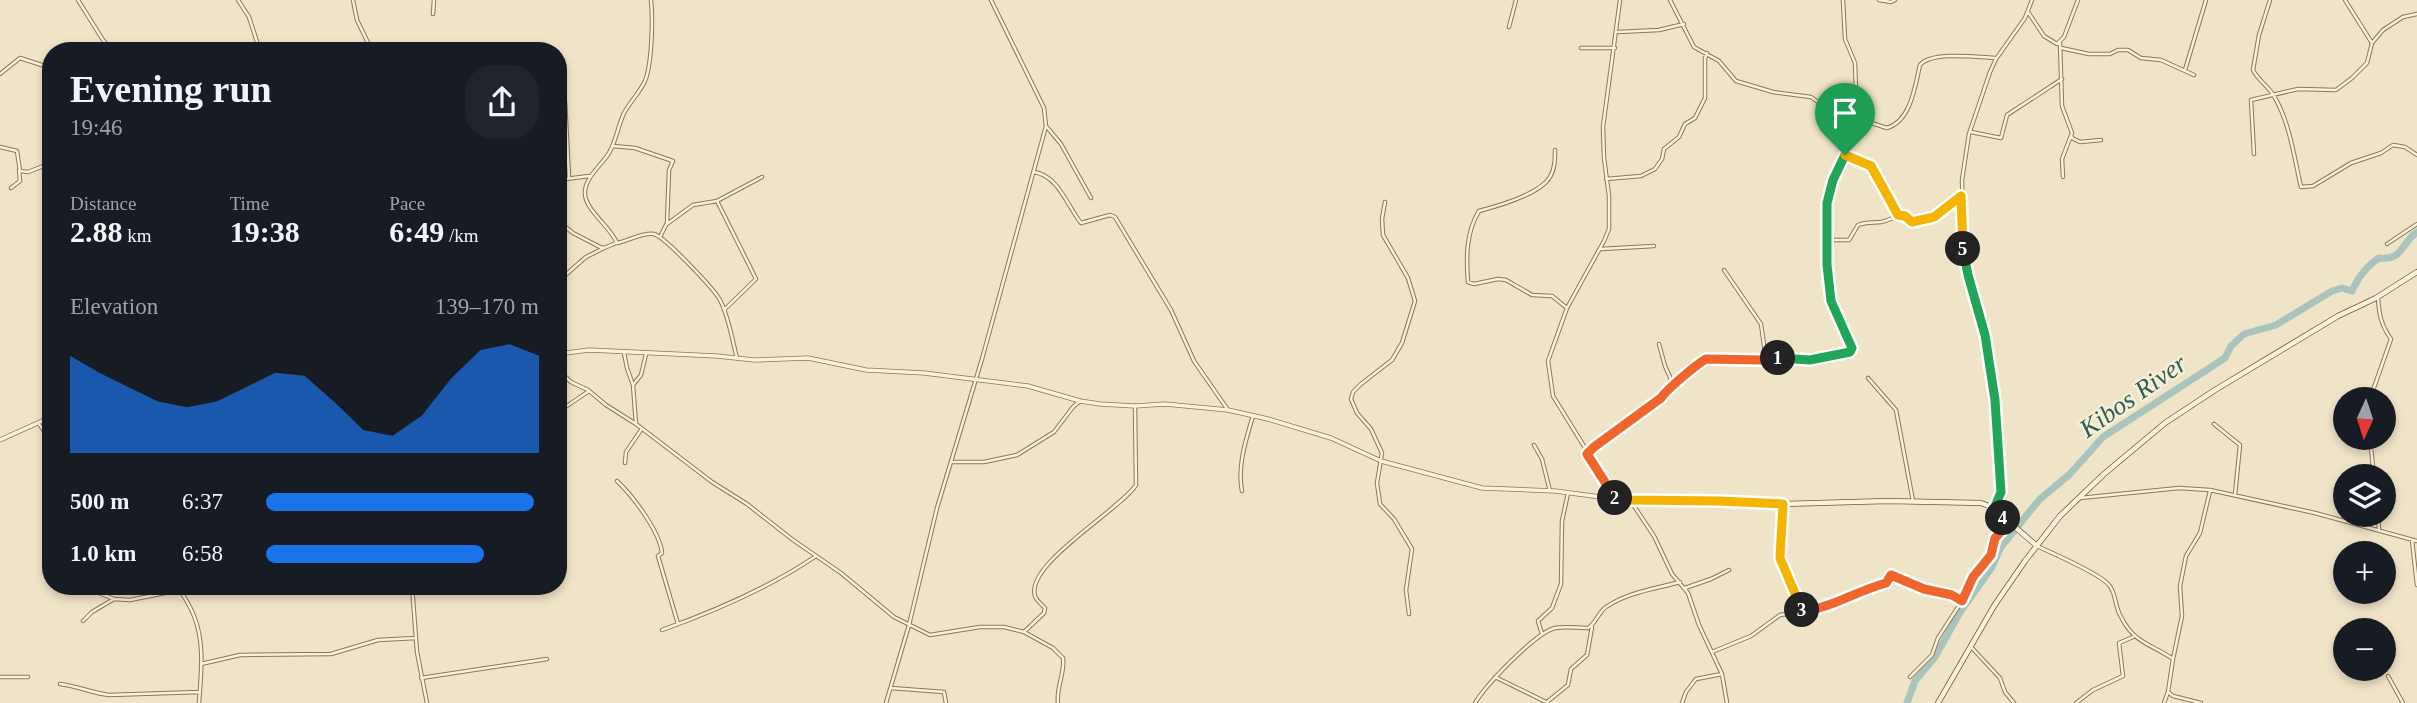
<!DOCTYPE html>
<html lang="en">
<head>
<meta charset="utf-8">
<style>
	body { margin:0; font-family:Georgia,serif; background:#20242c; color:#f1f3f6; height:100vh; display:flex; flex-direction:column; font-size:26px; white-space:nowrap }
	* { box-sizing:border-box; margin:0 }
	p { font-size:23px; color:#9ea1a6 }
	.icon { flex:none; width:38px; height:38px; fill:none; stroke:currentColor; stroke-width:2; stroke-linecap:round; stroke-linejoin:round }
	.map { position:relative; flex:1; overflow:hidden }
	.drawer { position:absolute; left:42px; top:42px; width:525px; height:553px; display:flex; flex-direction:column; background:#171b24; border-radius:28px; box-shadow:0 4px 10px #0003 }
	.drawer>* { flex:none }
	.needle { width:46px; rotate:183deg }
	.buttons { position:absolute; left:2333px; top:387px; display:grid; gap:14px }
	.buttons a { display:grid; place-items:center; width:63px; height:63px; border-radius:50%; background:#171b24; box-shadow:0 4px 10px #0003; font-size:35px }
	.pin { position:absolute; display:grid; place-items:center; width:60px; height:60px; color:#fff; margin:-72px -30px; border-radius:50% 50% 50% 0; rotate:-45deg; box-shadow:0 0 7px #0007 }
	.pin .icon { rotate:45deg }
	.km { position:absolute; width:35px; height:35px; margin:-18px; border-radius:50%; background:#222; color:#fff; font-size:19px; line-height:35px; text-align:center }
	.round { display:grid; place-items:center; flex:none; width:74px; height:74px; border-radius:28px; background:#20242c }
	.head { display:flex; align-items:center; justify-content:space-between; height:119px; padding:0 28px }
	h1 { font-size:38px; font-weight:700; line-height:52px }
	.stats { display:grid; grid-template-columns:repeat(3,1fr); gap:10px; height:119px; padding:7px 28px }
	.stats div { display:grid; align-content:center }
	.stats b { font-size:30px; font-weight:700 }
	.stats small { font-size:19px; font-weight:400 }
	.stats p { font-size:19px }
	.chart { height:196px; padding:14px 28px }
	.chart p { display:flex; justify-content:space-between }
	.chart svg { width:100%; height:126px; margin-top:7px; fill:#1a73e8; opacity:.7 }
	ul { padding:0 28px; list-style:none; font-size:23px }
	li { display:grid; grid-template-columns:112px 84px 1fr; align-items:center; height:52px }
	li i { height:18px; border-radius:9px; background:#1a73e8 }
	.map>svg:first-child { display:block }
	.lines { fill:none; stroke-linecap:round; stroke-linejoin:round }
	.river { stroke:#a9c4bc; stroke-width:7 }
	.minor-casing { stroke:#8d765c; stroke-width:4.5 }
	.tertiary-casing { stroke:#8d765c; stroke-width:5 }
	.secondary-casing { stroke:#6f573f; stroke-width:6 }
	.minor { stroke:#faf1dc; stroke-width:2.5 }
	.tertiary { stroke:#faf1dc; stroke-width:3.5 }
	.secondary { stroke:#faf1dc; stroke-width:4.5 }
	.split-1-casing { stroke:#fff; stroke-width:14 }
	.split-2-casing { stroke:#fff; stroke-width:14 }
	.split-3-casing { stroke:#fff; stroke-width:14 }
	.split-4-casing { stroke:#fff; stroke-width:14 }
	.split-5-casing { stroke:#fff; stroke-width:14 }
	.split-6-casing { stroke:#fff; stroke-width:14 }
	.split-1 { stroke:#22a559; stroke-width:9 }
	.split-2 { stroke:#f0652b; stroke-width:9 }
	.split-3 { stroke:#f5b400; stroke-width:9 }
	.split-4 { stroke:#f0652b; stroke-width:9 }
	.split-5 { stroke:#22a559; stroke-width:9 }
	.split-6 { stroke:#f5b400; stroke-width:9 }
	.labels { text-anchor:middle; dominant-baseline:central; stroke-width:5; stroke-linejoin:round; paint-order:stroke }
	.water-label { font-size:26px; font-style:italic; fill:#2f5d5a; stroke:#f7eed8 }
</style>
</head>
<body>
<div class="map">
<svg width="2417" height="703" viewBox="0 0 2417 703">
	<rect width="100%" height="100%" fill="#f0e4c8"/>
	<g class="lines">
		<path class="river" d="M1907 703 1915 681 1935 657 1959 614 1992 567 2001 547 2039 500 2070 474 2103 437 2225 358 2231 346 2244 334 2276 325 2332 291 2342 288 2352 291C2359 276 2366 267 2379 258 2403 261 2401 243 2417 232"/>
		<defs>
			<path id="minor" d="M78 0 103 40 113 51
				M238 0 249 17 260 51
				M353 0 357 20 372 51
				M651 0C653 19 652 64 645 81 640 92 630 102 624 113 618 126 616 141 609 153 601 166 584 178 585 194 586 211 610 226 617 243 628 241 643 232 654 234 665 237 714 289 720 300 729 317 732 340 737 358
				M1670 0 1694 47 1719 61 1736 81 1773 92 1811 97 1828 109 1887 128C1911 121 1915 86 1920 65 1931 51 1977 57 1995 58
				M1843 0 1845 39 1855 63 1856 91 1860 119
				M1879 0 1891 2 1895 0
				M2270 0 2259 35 2253 70C2258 80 2268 86 2274 96 2290 123 2294 157 2301 187L2313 186 2351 163 2381 153 2393 145 2405 147 2417 155
				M2345 0 2372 43
				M2028 12 2044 36 2057 44 2064 37 2078 0
				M433 14 434 0
				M1509 27 1516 0
				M1618 32 1659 30 1684 24
				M2060 43 2062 106 2072 133 2062 159 2063 177
				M1581 48H1615
				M2061 48 2089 54H2110L2118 50H2128L2141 58 2161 60 2194 75
				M100 51 109 46
				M2185 70 2206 0
				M0 74 20 58 51 68
				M565 101 569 177
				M1046 126 1061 144 1091 198
				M1971 132 2001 138 2007 115 2062 79
				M2071 135 2072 138 2080 142 2101 140
				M613 146 635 148 673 161 669 170 667 223 660 237
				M0 147 17 151 20 171 28 172 51 163
				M1555 150C1555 159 1555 169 1550 177 1540 194 1498 206 1479 211 1466 232 1466 258 1468 282L1474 284 1498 279 1506 280 1532 295 1552 296 1567 308
				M2254 154 2251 100 2298 89 2336 90 2352 78 2367 63 2372 43 2383 30 2403 17 2417 14
				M1845 155 1871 166 1898 215
				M1034 172C1059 176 1067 206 1081 223L1110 215 1115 217 1171 310 1194 361 1228 410
				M1606 179 1641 176 1655 169 1662 159 1664 149 1679 137 1685 124 1695 118 1705 98V58L1707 53
				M558 180 589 176
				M11 188 20 181 19 170
				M717 201 756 279 724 310
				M1385 202 1382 219 1383 235 1408 278 1415 301 1402 343 1392 360 1361 384 1353 392 1351 399 1357 413 1371 429 1382 453 1377 483 1380 504 1394 519 1412 549 1406 590 1409 614
				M558 221 573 233 600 247 604 248 616 243
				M667 224 693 205 717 201 762 177
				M1826 240H1849L1858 225C1866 222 1873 223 1881 222 1894 220 1900 209 1912 222 1931 221 1945 209 1960 197
				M2387 244 2417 224
				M1601 249 1654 246
				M1724 270 1761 324 1766 359
				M562 278 586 257 604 248
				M1659 344 1665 366 1673 384
				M624 353 627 368 633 385 636 424
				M558 370 571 382 588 390 606 405 636 424 712 482 747 504 793 540 841 573 894 617 930 635 980 627H1004L1024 632 1053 648 1063 658C1065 674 1056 687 1058 703
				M1868 378 1896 410 1913 501
				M633 385 641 375 646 354
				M2370 399 2391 339C2381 325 2379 314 2378 298
				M558 412 589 391
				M39 424 51 441
				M2214 424 2240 445 2235 495
				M2370 438 2374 476
				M1534 445 1542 459 1550 491
				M1587 454 1661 398C1666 389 1697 364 1706 359L1763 360 1771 357 1815 360 1850 351 1852 348 1831 301 1830 291 1827 203 1837 171 1863 120
				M952 462H984L1017 455 1054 432 1073 407 1080 401
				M625 463 626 452 641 430
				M617 481C633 496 660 532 662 553L658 556 678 624
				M1242 491C1237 467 1246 439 1253 416
				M1616 498 1553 396 1548 361 1567 308 1604 241 1609 229V196L1604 158 1603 127 1620 0
				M2080 498 2179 488 2210 490 2315 513 2417 541
				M1630 500 1654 536 1672 574 1688 593 1699 625 1722 674 1727 703
				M1783 504 1780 558 1802 611
				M1994 509 2001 492 1995 400 1985 335 1964 259 1962 180 1969 134 1990 72 1996 59 2025 18 2032 0
				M2378 514 2379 531
				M2412 540 2417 585
				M2037 546C2052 553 2101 574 2109 585 2116 593 2115 606 2120 615 2134 644 2150 643 2173 659L2168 692 2164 703
				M178 586C183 596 190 605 194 616 205 643 201 674 199 703
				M412 586 417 652 427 703
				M1685 588 1711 579 1729 570
				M94 591 114 599 130 600 180 590
				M83 621 92 612 114 599
				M662 630C715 611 769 588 816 556
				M1024 632 1044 613 1045 608C1042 605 1036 600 1035 596 1025 564 1120 510 1136 485L1135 406
				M1542 634 1538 621 1552 608 1561 584 1562 521 1568 493
				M1972 648 2000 678 2005 692 2014 703
				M1712 652 1751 636 1780 615 1828 607 1866 589 1886 583 1891 575 1924 589 1952 595 1962 601
				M2173 659 2182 616 2180 586 2186 556 2200 533 2210 491
				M201 664 240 655 331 654 378 640 416 638
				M2388 676 2403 703
				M0 677H28
				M1495 677 1548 703
				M1910 677 1932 655 1938 638 1962 601 1973 577 1991 555 1995 538 2009 523
				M421 678 547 659
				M60 684C77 686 92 693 109 695L200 692
				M891 688 944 692 946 703
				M2168 692 2173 696 2201 703
				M1547 702 1568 685 1571 669 1587 655 1592 627
				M886 703 909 625 937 508 982 359 1046 126 1044 108 991 0
				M1475 703C1486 685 1535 633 1555 628 1565 626 1578 628 1588 628 1596 623 1598 613 1606 607 1628 592 1655 589 1680 582
				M1682 703 1686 692 1696 679 1722 674
				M2076 703 2093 690 2123 676 2119 643 2133 637"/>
			<path id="tertiary" d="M558 354 589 350 717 356 754 360 808 358 866 370 924 373 1028 386 1080 401 1100 404 1135 406 1165 404 1228 410 1268 419 1331 438 1381 461 1482 488 1555 491 1616 499
				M0 440 51 417"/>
			<path id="secondary" d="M1616 499 1783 504 1888 501 1981 503 1992 507 2037 546
				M1938 703 1994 606 2025 561 2060 516 2104 474 2165 423 2215 390 2338 316 2376 298 2417 272"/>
		</defs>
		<use href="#minor" class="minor-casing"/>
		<use href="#tertiary" class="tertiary-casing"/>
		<use href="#secondary" class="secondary-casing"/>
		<use href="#minor" class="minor"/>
		<use href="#tertiary" class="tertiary"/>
		<use href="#secondary" class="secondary"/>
	</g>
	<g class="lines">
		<defs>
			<path id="split-1" d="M1778 358 1810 360 1850 352 1852 348 1831 301 1827 265V203L1833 180 1845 155"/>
			<path id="split-2" d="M1615 498 1587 454 1594 447 1661 398C1666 390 1697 364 1706 359L1763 360 1771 357 1778 358"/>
			<path id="split-3" d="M1615 498 1630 500 1718 501 1783 504 1780 558 1802 610"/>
			<path id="split-4" d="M1802 610V612C1833 607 1857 591 1886 583L1891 575 1924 589 1952 595 1962 601 1973 577 1991 555 1995 538 2009 523 2003 518"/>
			<path id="split-5" d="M1963 249 1968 275 1985 335 1995 400 2001 492 1994 509 2003 518"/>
			<path id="split-6" d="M1845 155 1871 166 1898 215 1905 216 1912 222 1934 217 1961 196 1963 249"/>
		</defs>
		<use href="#split-1" class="split-1-casing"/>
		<use href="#split-2" class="split-2-casing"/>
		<use href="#split-3" class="split-3-casing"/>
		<use href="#split-4" class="split-4-casing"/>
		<use href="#split-5" class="split-5-casing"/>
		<use href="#split-6" class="split-6-casing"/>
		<use href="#split-1" class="split-1"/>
		<use href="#split-2" class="split-2"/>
		<use href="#split-3" class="split-3"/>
		<use href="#split-4" class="split-4"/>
		<use href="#split-5" class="split-5"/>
		<use href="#split-6" class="split-6"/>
	</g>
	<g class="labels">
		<g class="water-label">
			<text transform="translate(2133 396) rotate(-35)">Kibos River</text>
		</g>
	</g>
</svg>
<div class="buttons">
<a><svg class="needle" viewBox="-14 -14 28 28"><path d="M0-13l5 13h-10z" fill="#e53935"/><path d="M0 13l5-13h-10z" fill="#9ea1a6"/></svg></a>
<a><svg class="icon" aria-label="layers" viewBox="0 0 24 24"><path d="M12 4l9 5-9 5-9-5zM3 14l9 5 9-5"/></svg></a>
<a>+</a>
<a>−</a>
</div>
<div class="pin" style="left:1845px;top:155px;background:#1e9e55"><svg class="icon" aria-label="arrive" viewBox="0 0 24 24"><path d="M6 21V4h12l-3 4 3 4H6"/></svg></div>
<b class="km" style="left:1778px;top:358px">1</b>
<b class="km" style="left:1615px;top:498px">2</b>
<b class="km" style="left:1802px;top:610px">3</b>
<b class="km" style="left:2003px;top:518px">4</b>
<b class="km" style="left:1963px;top:249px">5</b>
<section class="drawer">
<div class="head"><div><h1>Evening run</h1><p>19:46</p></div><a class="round"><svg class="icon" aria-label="share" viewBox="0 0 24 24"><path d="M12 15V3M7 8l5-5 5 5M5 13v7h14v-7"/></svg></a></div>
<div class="stats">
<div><p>Distance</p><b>2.88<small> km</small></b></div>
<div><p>Time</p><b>19:38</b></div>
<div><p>Pace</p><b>6:49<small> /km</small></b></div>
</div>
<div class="chart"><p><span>Elevation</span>139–170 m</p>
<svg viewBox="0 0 160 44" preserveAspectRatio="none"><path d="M0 44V10L10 16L20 21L30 26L40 28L50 26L60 21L70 16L80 17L90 26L100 36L110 38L120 31L130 18L140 8L150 6L160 10V44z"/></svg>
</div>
<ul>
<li><b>500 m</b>6:37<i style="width:98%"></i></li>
<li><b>1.0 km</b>6:58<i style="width:80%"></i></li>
</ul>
</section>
</div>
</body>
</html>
